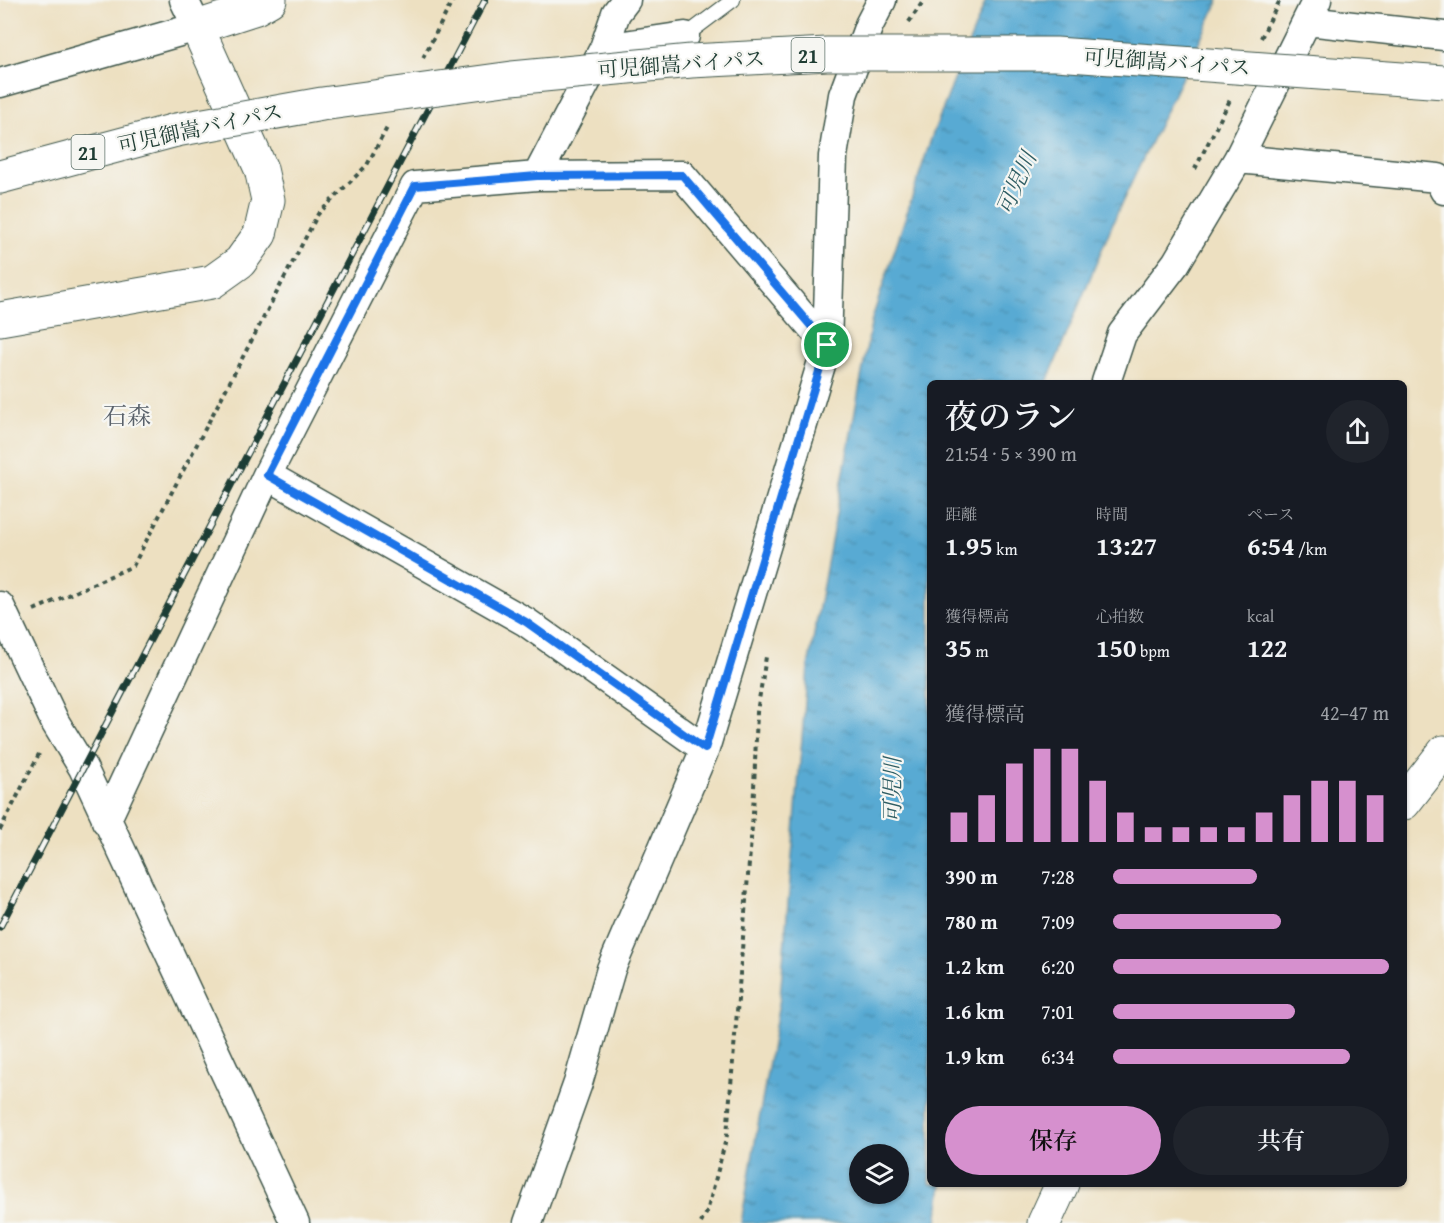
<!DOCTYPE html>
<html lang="ja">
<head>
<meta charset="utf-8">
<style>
	body { margin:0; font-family:"Gentium Book Plus","Noto Serif JP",serif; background:#20242c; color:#f1f3f6; height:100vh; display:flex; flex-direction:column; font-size:22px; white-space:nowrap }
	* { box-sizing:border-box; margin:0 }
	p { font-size:20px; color:#9ea1a6 }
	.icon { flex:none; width:33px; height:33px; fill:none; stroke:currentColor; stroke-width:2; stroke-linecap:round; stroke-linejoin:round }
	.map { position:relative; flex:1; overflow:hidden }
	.sheet { position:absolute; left:927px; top:380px; width:480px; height:807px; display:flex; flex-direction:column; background:#171b24; border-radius:9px; box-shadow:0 2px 4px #0004 }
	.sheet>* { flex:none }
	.controls { position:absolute; left:849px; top:1144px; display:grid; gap:12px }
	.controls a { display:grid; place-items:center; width:60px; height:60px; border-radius:50%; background:#171b24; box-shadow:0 2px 4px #0004; font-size:30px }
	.pin { position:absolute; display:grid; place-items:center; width:51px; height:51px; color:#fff; margin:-26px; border:3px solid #fff; border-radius:50%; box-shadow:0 2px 6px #0007 }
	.round { display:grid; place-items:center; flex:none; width:63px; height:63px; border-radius:32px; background:#20242c }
	.overview { display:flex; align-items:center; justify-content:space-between; height:102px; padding:0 18px }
	h1 { font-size:33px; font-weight:600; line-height:45px }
	.figures { display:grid; grid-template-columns:repeat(3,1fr); gap:9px; height:102px; padding:6px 18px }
	.figures div { display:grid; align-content:center }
	.figures b { font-size:26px; font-weight:600 }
	.figures small { font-size:16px; font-weight:400 }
	.figures p { font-size:16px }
	.chart { height:168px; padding:12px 18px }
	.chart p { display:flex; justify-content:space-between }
	.chart svg { width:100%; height:108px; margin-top:6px; stroke:#d690ce; stroke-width:6 }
	.primary-button { display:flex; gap:12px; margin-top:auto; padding:12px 18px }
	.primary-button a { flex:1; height:69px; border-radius:36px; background:#d690ce; color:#111; font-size:24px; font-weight:600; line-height:69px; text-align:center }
	.primary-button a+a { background:#20242c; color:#f1f3f6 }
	ul { padding:0 18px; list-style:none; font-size:20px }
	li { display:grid; grid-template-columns:96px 72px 1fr; align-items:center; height:45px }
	li i { height:15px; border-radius:8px; background:#d690ce }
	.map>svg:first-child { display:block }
	.water { fill:url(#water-ripples); stroke:#3c7484; stroke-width:1.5; fill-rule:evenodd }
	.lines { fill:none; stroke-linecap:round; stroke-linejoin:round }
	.lane-casing { stroke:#3e5549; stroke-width:16 }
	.street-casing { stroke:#3e5549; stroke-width:31 }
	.secondary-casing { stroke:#3e5549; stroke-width:35 }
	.highway-casing { stroke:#3e5549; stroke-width:35 }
	.path { stroke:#3e5549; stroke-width:4; stroke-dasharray:4.5 4.5; stroke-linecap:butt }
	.lane { stroke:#fff; stroke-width:14 }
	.street { stroke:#fff; stroke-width:28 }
	.secondary { stroke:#fff; stroke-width:33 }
	.highway { stroke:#fff; stroke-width:33 }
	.rail-casing { stroke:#1f3d34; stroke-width:7 }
	.rail { stroke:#f6f6f2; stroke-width:4.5; stroke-dasharray:14; stroke-linecap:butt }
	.highway-bridge-casing { stroke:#3e5549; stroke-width:35; stroke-linecap:butt }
	.highway-bridge { stroke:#fff; stroke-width:33 }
	.route-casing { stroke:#fff; stroke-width:12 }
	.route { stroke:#1a73e8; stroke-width:8 }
	.labels { text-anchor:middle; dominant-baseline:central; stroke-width:4.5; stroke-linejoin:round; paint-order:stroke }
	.shield { fill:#f6f6f2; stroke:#60746d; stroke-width:1.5 }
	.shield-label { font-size:20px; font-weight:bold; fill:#1f3d34 }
	.street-label { font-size:21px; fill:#1f3d34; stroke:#f6f6f2 }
	.water-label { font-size:22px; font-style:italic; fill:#305e64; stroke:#f6f6f2 }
	.quarter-label { font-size:24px; fill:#5a626b; stroke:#f6f6f2 }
</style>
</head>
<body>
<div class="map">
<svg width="1444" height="1223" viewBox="0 0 1444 1223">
	<defs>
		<pattern id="water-ripples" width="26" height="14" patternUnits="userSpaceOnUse" patternTransform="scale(1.5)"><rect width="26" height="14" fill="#58aad3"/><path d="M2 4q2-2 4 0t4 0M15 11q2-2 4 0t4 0" fill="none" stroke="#488cac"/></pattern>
	</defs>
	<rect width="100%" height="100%" fill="#f6f6f2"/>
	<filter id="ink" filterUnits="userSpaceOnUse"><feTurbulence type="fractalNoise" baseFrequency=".0167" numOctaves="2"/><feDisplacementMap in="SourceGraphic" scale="12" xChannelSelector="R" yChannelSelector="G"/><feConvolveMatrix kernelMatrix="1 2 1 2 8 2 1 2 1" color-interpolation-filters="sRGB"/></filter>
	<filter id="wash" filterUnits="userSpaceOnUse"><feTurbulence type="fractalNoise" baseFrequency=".008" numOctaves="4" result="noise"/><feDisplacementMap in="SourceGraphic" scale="24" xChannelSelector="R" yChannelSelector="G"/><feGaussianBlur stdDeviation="1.35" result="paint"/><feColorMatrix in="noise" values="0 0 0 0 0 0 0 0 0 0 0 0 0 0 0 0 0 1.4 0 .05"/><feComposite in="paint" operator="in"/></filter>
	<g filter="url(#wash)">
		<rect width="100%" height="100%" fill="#ede0c1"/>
		<path class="water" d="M986 0H1219L1117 213 1047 382H930V1184H942L937 1223H741L780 998 808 667 872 319 932 136ZM860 1155H898V1194H860Z"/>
	</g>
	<g filter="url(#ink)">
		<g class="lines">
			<defs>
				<path id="lane" d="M685 36 733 0"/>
				<path id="street" d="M1307 21 1444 36
					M604 48 616 13 626 0
					M0 83 197 27 184 0
					M1238 159 1438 178 1444 190
					M537 176 604 48 685 36
					M1106 382 1122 334 1176 263 1238 159 1317 0
					M267 475 526 622 705 749
					M0 606 55 722 83 768 295 1223
					M106 821 267 475 415 186 537 176 682 175 827 345
					M528 1223 578 1083 611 969 705 749 827 345 833 156 843 95 869 25 882 0"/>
				<path id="secondary" d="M0 319 212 282 240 262 260 234 268 200 261 169 197 27 256 8 270 0
					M1404 803 1444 752
					M1044 1223 1062 1184"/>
				<path id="highway" d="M0 177 176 130"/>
			</defs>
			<use href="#lane" class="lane-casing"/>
			<use href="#street" class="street-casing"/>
			<use href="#secondary" class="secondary-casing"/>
			<use href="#highway" class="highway-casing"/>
			<path class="path" d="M909 22 924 0
				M1261 38 1280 0
				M423 58 453 0
				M1195 169 1231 98
				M34 610 133 566 318 214 367 165 388 126
				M0 830 40 752
				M701 1223 707 1212 727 1135 753 814 757 712 766 657"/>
			<use href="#lane" class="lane"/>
			<use href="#street" class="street"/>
			<use href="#secondary" class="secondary"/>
			<use href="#highway" class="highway"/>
			<defs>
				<path id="rail" d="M0 927 485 0"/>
			</defs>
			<use href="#rail" class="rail-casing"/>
			<use href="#rail" class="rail"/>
			<defs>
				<path id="highway-bridge" d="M176 130 322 104 512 78 691 61 827 54H1056L1444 82"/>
			</defs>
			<use href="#highway-bridge" class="highway-bridge-casing"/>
			<use href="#highway-bridge" class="highway-bridge"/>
		</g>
	</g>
	<g class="lines" filter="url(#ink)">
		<defs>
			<path id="route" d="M682 175 827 345 705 749 526 622 267 475 415 186 537 176Z"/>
		</defs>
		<use href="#route" class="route-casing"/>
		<use href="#route" class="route"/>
	</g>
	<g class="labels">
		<g class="shield">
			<rect x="791.5" y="38" width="33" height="34" rx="4.5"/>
			<rect x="71.5" y="135" width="33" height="34" rx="4.5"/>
		</g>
		<g class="shield-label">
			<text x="808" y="55">21</text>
			<text x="88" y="152">21</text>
		</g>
		<g class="street-label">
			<text transform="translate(1167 62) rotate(4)">可児御嵩バイパス</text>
			<text transform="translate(681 64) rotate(-4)">可児御嵩バイパス</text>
			<text transform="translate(200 128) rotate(-12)">可児御嵩バイパス</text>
		</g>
		<g class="water-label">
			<text transform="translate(1016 183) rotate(-66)">可児川</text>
			<text transform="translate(892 790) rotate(-90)">可児川</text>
		</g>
		<g class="quarter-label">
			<text x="127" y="415">石森</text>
		</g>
	</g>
</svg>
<div class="controls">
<a><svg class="icon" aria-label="layers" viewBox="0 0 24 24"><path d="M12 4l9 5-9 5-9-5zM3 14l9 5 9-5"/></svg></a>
</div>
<div class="pin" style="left:827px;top:345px;background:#1e9e55"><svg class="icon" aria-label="arrive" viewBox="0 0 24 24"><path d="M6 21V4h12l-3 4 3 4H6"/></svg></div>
<section class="sheet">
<div class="overview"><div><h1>夜のラン</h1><p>21:54 · 5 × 390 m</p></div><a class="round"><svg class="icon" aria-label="share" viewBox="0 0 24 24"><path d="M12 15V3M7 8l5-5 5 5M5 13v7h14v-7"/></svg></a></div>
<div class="figures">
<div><p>距離</p><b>1.95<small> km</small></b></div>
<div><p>時間</p><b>13:27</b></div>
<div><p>ペース</p><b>6:54<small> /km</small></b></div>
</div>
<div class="figures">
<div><p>獲得標高</p><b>35<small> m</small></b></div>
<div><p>心拍数</p><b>150<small> bpm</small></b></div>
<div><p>kcal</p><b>122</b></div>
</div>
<div class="chart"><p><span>獲得標高</span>42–47 m</p>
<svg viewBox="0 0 160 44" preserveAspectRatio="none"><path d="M5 44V32M15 44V25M25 44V12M35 44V6M45 44V6M55 44V19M65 44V32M75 44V38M85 44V38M95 44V38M105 44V38M115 44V32M125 44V25M135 44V19M145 44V19M155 44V25"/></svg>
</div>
<ul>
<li><b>390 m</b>7:28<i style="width:52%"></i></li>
<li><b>780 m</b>7:09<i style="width:61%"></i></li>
<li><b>1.2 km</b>6:20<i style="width:100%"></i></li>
<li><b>1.6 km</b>7:01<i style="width:66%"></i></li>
<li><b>1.9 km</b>6:34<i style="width:86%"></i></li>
</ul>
<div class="primary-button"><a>保存</a><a>共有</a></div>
</section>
</div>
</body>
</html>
